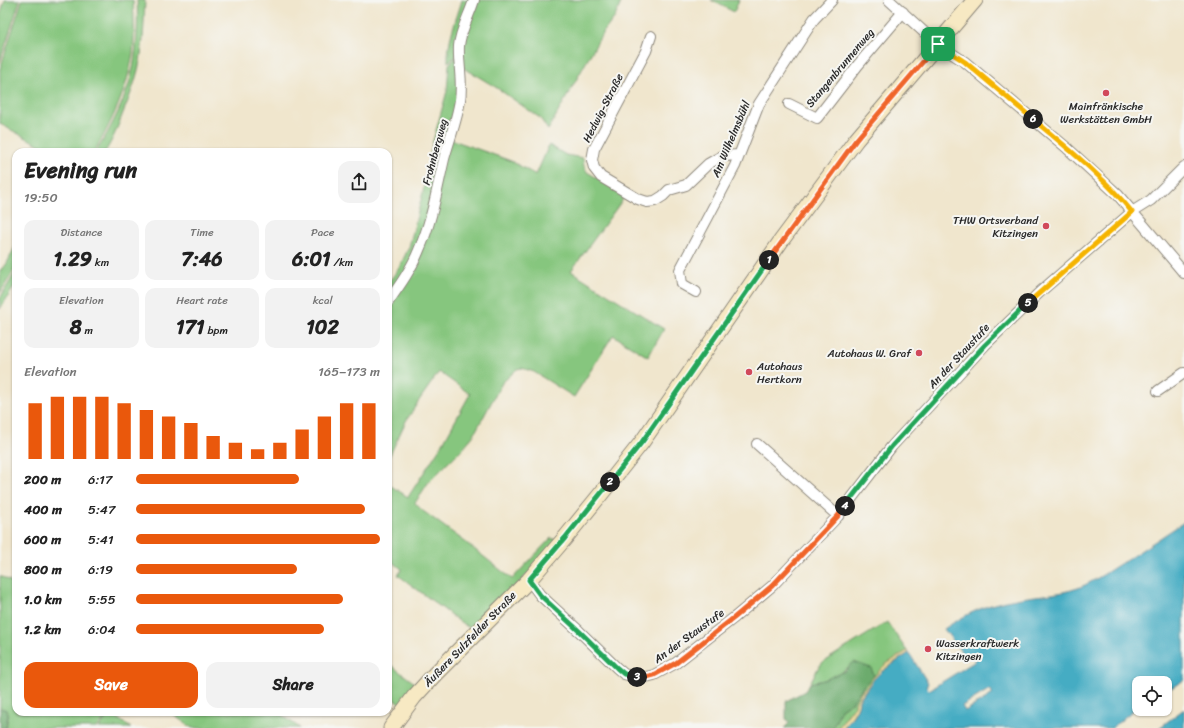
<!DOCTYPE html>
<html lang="en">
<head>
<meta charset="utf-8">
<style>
	body { margin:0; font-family:Sriracha,sans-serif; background:#f2f2f2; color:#222; height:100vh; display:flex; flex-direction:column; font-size:15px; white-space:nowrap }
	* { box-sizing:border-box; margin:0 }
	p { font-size:13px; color:#767676 }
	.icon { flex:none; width:22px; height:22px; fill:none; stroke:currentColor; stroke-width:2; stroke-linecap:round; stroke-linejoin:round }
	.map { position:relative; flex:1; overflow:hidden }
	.sheet { position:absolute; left:12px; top:148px; width:380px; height:568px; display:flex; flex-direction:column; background:#fff; border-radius:12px; box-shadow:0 1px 3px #0004 }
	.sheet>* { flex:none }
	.buttons { position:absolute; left:1132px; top:676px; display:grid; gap:8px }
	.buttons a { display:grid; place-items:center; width:40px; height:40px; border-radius:8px; background:#fff; box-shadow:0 1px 3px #0004; font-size:20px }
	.pin { position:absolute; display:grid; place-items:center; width:34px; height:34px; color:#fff; margin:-17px; border-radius:8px; box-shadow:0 2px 6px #0006 }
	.km { position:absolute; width:20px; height:20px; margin:-10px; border-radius:50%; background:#222; color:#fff; font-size:11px; line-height:20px; text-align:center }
	.round { display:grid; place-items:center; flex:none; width:42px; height:42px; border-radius:12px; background:#f2f2f2 }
	.summary { display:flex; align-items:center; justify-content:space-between; height:68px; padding:0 12px }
	h1 { font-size:22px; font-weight:700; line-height:30px }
	.stats { display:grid; grid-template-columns:repeat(3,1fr); gap:6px; height:68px; padding:4px 12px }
	.stats div { display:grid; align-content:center; border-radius:10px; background:#f2f2f2; text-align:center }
	.stats b { font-size:20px; font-weight:700 }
	.stats small { font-size:11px; font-weight:400 }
	.stats p { font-size:11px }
	.chart { height:112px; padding:8px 12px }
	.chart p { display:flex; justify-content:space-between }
	.chart svg { width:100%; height:72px; margin-top:4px; stroke:#ea580c; stroke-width:6 }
	.action { display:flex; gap:8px; margin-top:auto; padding:8px 12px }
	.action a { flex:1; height:46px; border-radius:12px; background:#ea580c; color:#fff; font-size:16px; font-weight:700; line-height:46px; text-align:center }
	.action a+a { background:#f2f2f2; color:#222 }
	ul { padding:0 12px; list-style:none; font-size:13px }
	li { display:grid; grid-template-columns:64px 48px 1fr; align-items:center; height:30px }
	li i { height:10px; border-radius:5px; background:#ea580c }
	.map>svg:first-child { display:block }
	.green { fill:#86c67e; stroke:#587854 }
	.forest { fill:#6cab6d; stroke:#4c6b4c }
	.sand { fill:#eeda9e; stroke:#8c8264 }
	.water { fill:#44acc3; stroke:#386c77; fill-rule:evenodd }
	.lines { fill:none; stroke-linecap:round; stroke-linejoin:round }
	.minor-casing { stroke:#8e887c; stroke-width:12 }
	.secondary-casing { stroke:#8e887c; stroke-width:17 }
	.minor { stroke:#fff; stroke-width:10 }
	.secondary { stroke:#f7e9c3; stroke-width:15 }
	.split-1-casing { stroke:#fff; stroke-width:8 }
	.split-2-casing { stroke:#fff; stroke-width:8 }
	.split-3-casing { stroke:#fff; stroke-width:8 }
	.split-4-casing { stroke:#fff; stroke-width:8 }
	.split-5-casing { stroke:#fff; stroke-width:8 }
	.split-6-casing { stroke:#fff; stroke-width:8 }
	.split-7-casing { stroke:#fff; stroke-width:8 }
	.split-1 { stroke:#f0652b; stroke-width:5 }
	.split-2 { stroke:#22a559; stroke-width:5 }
	.split-3 { stroke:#22a559; stroke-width:5 }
	.split-4 { stroke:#f0652b; stroke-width:5 }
	.split-5 { stroke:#22a559; stroke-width:5 }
	.split-6 { stroke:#f5b400; stroke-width:5 }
	.split-7 { stroke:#f5b400; stroke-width:5 }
	.poi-dot { fill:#d1495b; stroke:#f6f6f2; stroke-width:1.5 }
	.labels { text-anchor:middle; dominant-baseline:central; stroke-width:4; stroke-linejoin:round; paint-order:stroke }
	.street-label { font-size:11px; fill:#2b2b2b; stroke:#f6f6f2 }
	.poi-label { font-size:11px; fill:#2b2b2b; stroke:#f6f6f2; text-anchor:end }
</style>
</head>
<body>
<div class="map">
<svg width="1184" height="728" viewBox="0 0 1184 728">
	<rect width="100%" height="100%" fill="#f6f6f2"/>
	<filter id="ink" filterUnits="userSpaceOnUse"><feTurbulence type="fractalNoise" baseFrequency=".025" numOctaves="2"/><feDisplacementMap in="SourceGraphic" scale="8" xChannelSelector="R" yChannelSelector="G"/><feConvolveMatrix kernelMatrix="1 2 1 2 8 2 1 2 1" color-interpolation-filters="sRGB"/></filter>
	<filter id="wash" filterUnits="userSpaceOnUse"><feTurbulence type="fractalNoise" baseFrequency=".012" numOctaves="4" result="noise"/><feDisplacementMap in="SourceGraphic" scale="16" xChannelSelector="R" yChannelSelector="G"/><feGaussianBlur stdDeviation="0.9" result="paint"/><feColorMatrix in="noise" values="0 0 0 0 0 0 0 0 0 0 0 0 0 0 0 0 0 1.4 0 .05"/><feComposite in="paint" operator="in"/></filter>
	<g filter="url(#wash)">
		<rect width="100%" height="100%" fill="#f0e6cd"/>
		<path class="green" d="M5 0H20L0 62V16Z
			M22 0H133C134 17 135 35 133 52 128 88 112 122 94 152H53L0 124V69Z
			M137 0H145C144 18 144 37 141 55 138 75 131 94 123 113 118 126 113 140 105 152H96C112 126 127 97 133 68 137 45 138 23 137 0Z
			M462 0H473L458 55 448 62C447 41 456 21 462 0Z
			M475 0H622L615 17 602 34 548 130 540 118 497 88 469 71 460 67V40Z
			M711 0H739L734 12Z
			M458 56 460 91 450 139 511 161 536 175 549 145 566 155 583 158 584 166 587 172 626 195 571 271 664 329 648 357 613 335 574 397 534 372 522 368 517 369 502 383 473 436 462 449 428 483 415 503 423 511 464 541 512 579 551 538 559 541 474 631 459 621 398 575 402 569 388 559V484L408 497 443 443 470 394 439 372 420 399 406 421 388 459V283L399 268 409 247 423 192 432 145 447 91 449 64Z
			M16 245V267L0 293V271L2 268 6 265Z
			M16 271V284L0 309V298Z
			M0 576 16 584V712H110L97 728H6L8 714 7 710 0 708Z
			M887 622 907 651 885 665 880 670 861 692 855 703 853 708 838 728H832L836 721 841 709 853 701 864 685 874 675 854 662C840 675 829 680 810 683L818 668 823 662Z
			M388 663 420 687 405 707 388 695Z
			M169 712H278L300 728H192Z
			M110 713 131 728H99Z"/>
		<path class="forest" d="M854 662 871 668 874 675 864 685 853 701 841 709 836 721 832 728H784L790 722 786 719V701L805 691 810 683 824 680 845 671Z
			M0 708 7 710 8 714 6 728H0Z"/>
		<path class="sand" d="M907 651 909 653C891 664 873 676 862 695 861 698 860 701 859 704 856 712 849 721 843 728H838L853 708 855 703 861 692 880 670 885 665Z"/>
		<path class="water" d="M1184 522V680L1165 692V683H1139V707L1132 711 1112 728H843C849 722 860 708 859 700L874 679 881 672 909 653 928 683 926 687 929 690 974 662 975 658 972 655 965 657 944 629C967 613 987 604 1016 599 1036 595 1058 595 1078 588 1096 581 1114 567 1131 557 1148 546 1166 534 1184 522ZM990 689 993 694 965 711 962 706Z
			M1184 709V728H1159Z"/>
	</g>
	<g filter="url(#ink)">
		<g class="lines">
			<defs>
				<path id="minor" d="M889 0 937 44 965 62 1067 148 1118 195 1184 273
					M651 36 646 51 594 149 592 160 594 168 601 177 638 199 647 202 655 201 663 196 669 190 686 185 708 164 722 156 739 155
					M789 104 817 118 858 65 903 12
					M696 292 682 284 680 270 735 166 759 104 814 19 832 0
					M388 302C400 285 412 268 419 250 432 221 437 189 444 159 449 140 457 120 460 100 463 82 458 64 459 46 460 31 470 14 474 0
					M1158 391 1184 373
					M757 444 838 516
					M529 580 540 595 579 631 617 668 624 674 639 678 646 677 654 675 676 663 735 617 772 586 838 516 892 446 985 345 1040 292 1132 212 1151 200 1184 167"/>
				<path id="secondary" d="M391 728 414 697 435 674 529 580 565 538 600 495 642 442 781 241 856 140 975 0"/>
			</defs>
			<use href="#minor" class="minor-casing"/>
			<use href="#secondary" class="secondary-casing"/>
			<use href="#minor" class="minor"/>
			<use href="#secondary" class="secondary"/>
		</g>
	</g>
	<g class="lines" filter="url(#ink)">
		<defs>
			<path id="split-1" d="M769 260 856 140 938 44"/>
			<path id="split-2" d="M610 482 642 442 769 260"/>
			<path id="split-3" d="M610 482 565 538 529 580 540 595 579 631 617 668 624 674 637 677"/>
			<path id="split-4" d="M637 677H646L654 675 676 663 735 617 772 586 838 516 845 506"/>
			<path id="split-5" d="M845 506 892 446 985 345 1028 303"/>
			<path id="split-6" d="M1028 303 1132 212C1104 177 1067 148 1033 119"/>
			<path id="split-7" d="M938 44 965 62 1033 119"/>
		</defs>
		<use href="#split-1" class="split-1-casing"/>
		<use href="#split-2" class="split-2-casing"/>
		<use href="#split-3" class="split-3-casing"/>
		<use href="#split-4" class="split-4-casing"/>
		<use href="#split-5" class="split-5-casing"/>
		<use href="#split-6" class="split-6-casing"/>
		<use href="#split-7" class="split-7-casing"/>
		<use href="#split-1" class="split-1"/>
		<use href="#split-2" class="split-2"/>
		<use href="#split-3" class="split-3"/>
		<use href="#split-4" class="split-4"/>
		<use href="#split-5" class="split-5"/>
		<use href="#split-6" class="split-6"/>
		<use href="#split-7" class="split-7"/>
	</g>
	<g class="poi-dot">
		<circle cx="1106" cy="93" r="4"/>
		<circle cx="1046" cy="226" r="4"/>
		<circle cx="919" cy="353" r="4"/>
		<circle cx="749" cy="372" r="4"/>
		<circle cx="928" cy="649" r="4"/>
	</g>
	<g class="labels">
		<g class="street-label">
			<text transform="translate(840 68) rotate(-50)">Stangenbrunnenweg</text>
			<text transform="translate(603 108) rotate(-63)">Hedwig-Straße</text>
			<text transform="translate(731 139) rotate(-67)">Am Wilhelmsbühl</text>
			<text transform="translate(435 152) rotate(-75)">Frohnbergweg</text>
			<text transform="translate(959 356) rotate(-47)">An der Staustufe</text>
			<text transform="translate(689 636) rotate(-36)">An der Staustufe</text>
			<text transform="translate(470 639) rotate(-46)">Äußere Sulzfelder Straße</text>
		</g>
		<g class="poi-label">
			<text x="1106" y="106" text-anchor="middle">Mainfränkische<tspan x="1106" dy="13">Werkstätten GmbH</tspan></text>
			<text x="1038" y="220">THW Ortsverband<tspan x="1038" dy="13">Kitzingen</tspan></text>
			<text x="911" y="353">Autohaus W. Graf</text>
			<text x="757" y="366" text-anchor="start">Autohaus<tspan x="757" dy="13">Hertkorn</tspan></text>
			<text x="936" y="643" text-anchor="start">Wasserkraftwerk<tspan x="936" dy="13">Kitzingen</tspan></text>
		</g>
	</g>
</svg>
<div class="buttons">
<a><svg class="icon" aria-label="locate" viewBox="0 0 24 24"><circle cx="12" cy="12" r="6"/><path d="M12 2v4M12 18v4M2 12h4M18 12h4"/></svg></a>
</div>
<div class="pin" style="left:938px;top:44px;background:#1e9e55"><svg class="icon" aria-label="arrive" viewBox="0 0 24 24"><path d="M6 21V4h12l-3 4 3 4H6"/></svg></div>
<b class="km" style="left:769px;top:260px">1</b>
<b class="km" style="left:610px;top:482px">2</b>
<b class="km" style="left:637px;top:677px">3</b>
<b class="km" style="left:845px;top:506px">4</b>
<b class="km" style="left:1028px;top:303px">5</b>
<b class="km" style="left:1033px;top:119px">6</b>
<section class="sheet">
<div class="summary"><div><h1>Evening run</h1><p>19:50</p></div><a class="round"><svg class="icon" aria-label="share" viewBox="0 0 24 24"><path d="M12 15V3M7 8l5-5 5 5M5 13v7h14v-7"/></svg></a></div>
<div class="stats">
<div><p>Distance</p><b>1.29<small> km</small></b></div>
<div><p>Time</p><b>7:46</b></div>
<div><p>Pace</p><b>6:01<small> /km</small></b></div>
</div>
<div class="stats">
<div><p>Elevation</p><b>8<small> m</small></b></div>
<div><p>Heart rate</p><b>171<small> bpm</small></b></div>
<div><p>kcal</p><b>102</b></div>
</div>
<div class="chart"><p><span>Elevation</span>165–173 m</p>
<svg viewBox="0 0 160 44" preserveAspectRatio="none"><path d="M5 44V10M15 44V6M25 44V6M35 44V6M45 44V10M55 44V14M65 44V18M75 44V22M85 44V30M95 44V34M105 44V38M115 44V34M125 44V26M135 44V18M145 44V10M155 44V10"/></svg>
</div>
<ul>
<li><b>200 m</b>6:17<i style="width:67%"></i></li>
<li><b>400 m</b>5:47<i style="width:94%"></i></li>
<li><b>600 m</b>5:41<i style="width:100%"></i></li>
<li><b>800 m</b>6:19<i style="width:66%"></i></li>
<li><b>1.0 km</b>5:55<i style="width:85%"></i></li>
<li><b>1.2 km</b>6:04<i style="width:77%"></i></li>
</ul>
<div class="action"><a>Save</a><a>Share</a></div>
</section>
</div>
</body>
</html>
